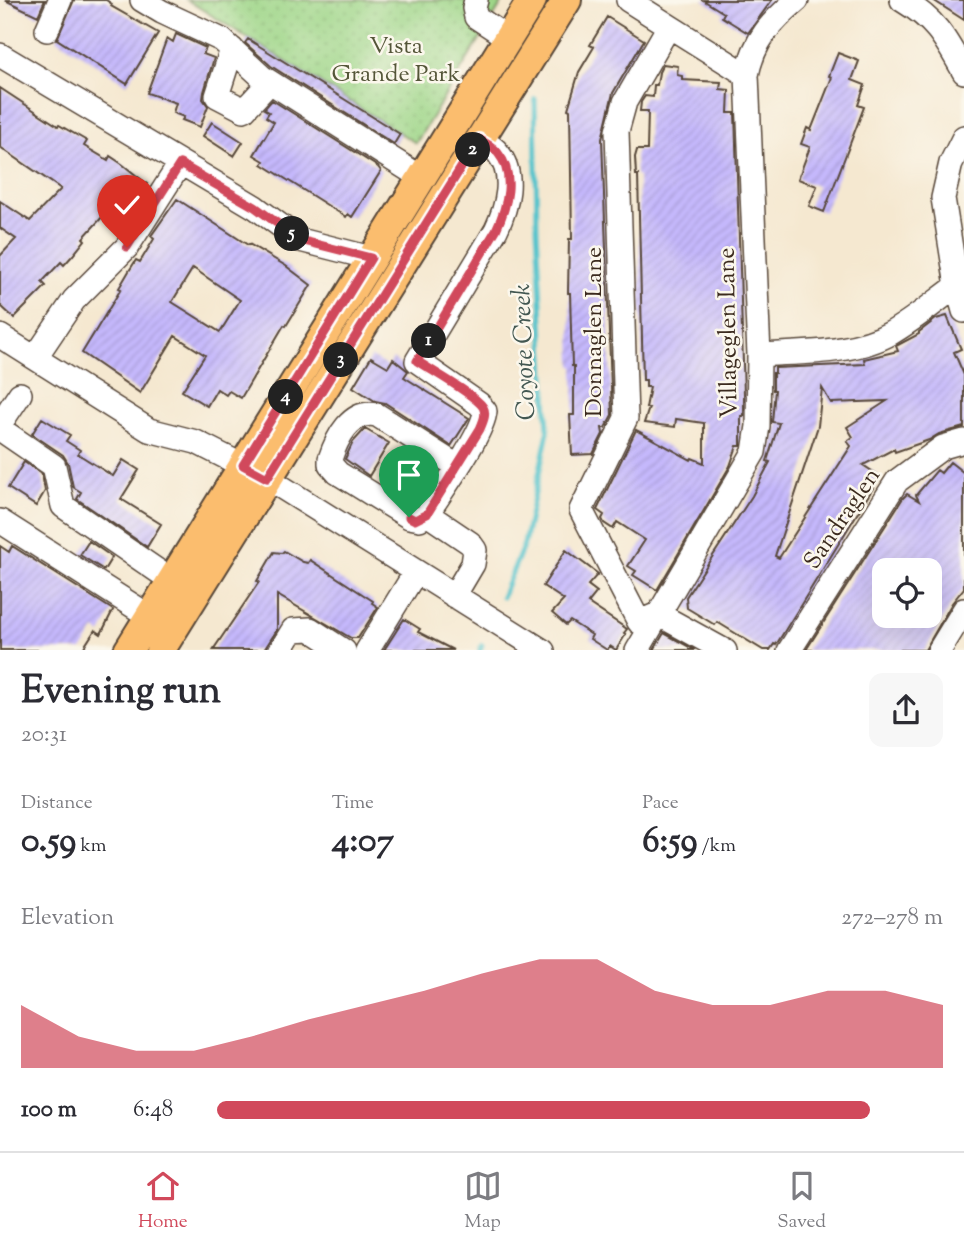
<!DOCTYPE html>
<html lang="en">
<head>
<meta charset="utf-8">
<style>
	body { margin:0; font-family:"Sorts Mill Goudy",serif; background:#f7f7f7; color:#2b2b33; height:100vh; display:flex; flex-direction:column; font-size:26px; white-space:nowrap }
	* { box-sizing:border-box; margin:0 }
	p { font-size:23px; color:#7c7c81 }
	.icon { flex:none; width:38px; height:38px; fill:none; stroke:currentColor; stroke-width:2; stroke-linecap:round; stroke-linejoin:round }
	.map { position:relative; height:650px; overflow:hidden }
	.drawer { display:flex; flex-direction:column; background:#fff; flex:1 }
	.drawer>* { flex:none }
	.tools { position:absolute; left:872px; top:558px; display:grid; gap:14px }
	.tools a { display:grid; place-items:center; width:70px; height:70px; border-radius:14px; background:#fff; box-shadow:0 7px 28px #0002; font-size:35px }
	.pin { position:absolute; display:grid; place-items:center; width:60px; height:60px; color:#fff; margin:-72px -30px; border-radius:50% 50% 50% 0; rotate:-45deg; box-shadow:0 0 7px #0007 }
	.pin .icon { rotate:45deg }
	.km { position:absolute; width:35px; height:35px; margin:-18px; border-radius:50%; background:#222; color:#fff; font-size:19px; line-height:35px; text-align:center }
	.round { display:grid; place-items:center; flex:none; width:74px; height:74px; border-radius:14px; background:#f7f7f7 }
	.summary { display:flex; align-items:center; justify-content:space-between; height:119px; padding:0 21px }
	h1 { font-size:38px; font-weight:800; line-height:52px }
	.figures { display:grid; grid-template-columns:repeat(3,1fr); gap:10px; height:119px; padding:7px 21px }
	.figures div { display:grid; align-content:center }
	.figures b { font-size:35px; font-weight:800 }
	.figures small { font-size:19px; font-weight:400 }
	.figures p { font-size:19px }
	.chart { height:196px; padding:14px 21px }
	.chart p { display:flex; justify-content:space-between }
	.chart svg { width:100%; height:126px; margin-top:7px; fill:#d1495b; opacity:.7 }
	ul { padding:0 21px; list-style:none; font-size:23px }
	li { display:grid; grid-template-columns:112px 84px 1fr; align-items:center; height:52px }
	li i { height:18px; border-radius:9px; background:#d1495b }
	.tabs { display:flex; justify-content:space-around; align-items:center; height:98px; border-top:2px solid #e1e1e2; background:#fff; font-size:19px; color:#7c7c81 }
	.tabs a { display:grid; justify-items:center; gap:4px }
	.tabs .selected { color:#d1495b }
	.map>svg:first-child { display:block }
	.park { fill:url(#park-dots); stroke:#6c8053; stroke-width:2 }
	.lines { fill:none; stroke-linecap:round; stroke-linejoin:round }
	.stream { stroke:#56c4cc; stroke-width:5 }
	.building { fill:url(#building-hatch); fill-rule:evenodd }
	.minor-casing { stroke:#574639; stroke-width:26 }
	.major-casing { stroke:#574639; stroke-width:32 }
	.minor { stroke:#fff; stroke-width:23 }
	.major { stroke:#fbbd6e; stroke-width:28 }
	.route-casing { stroke:#fff; stroke-width:14 }
	.route { stroke:#d1495b; stroke-width:9 }
	.labels { text-anchor:middle; dominant-baseline:central; stroke-width:5; stroke-linejoin:round; paint-order:stroke }
	.park-label { font-size:24px; fill:#545538; stroke:#fbf7ec }
	.street-label { font-size:24px; fill:#3b2a1e; stroke:#fbf7ec }
	.water-label { font-size:26px; font-style:italic; fill:#435852; stroke:#fbf7ec }
</style>
</head>
<body>
<div class="map">
<svg width="964" height="651" viewBox="0 0 964 651">
	<defs>
		<pattern id="park-dots" width="8" height="8" patternUnits="userSpaceOnUse" patternTransform="scale(1.75)"><rect width="8" height="8" fill="#9ed688"/><path d="M2 2h.1M6 6h.1" fill="none" stroke="#89b875" stroke-width="1.8" stroke-linecap="round"/></pattern>
		<pattern id="building-hatch" width="6" height="6" patternUnits="userSpaceOnUse" patternTransform="scale(1.75)"><rect width="6" height="6" fill="#c5b8fc"/><path d="M-1 1l2-2M0 6l6-6M5 7l2-2" fill="none" stroke="#aa9ed8"/></pattern>
	</defs>
	<rect width="100%" height="100%" fill="#fbf7ec"/>
	<filter id="ink" filterUnits="userSpaceOnUse"><feTurbulence type="fractalNoise" baseFrequency=".0143" numOctaves="2"/><feDisplacementMap in="SourceGraphic" scale="14" xChannelSelector="R" yChannelSelector="G"/><feConvolveMatrix kernelMatrix="1 2 1 2 8 2 1 2 1" color-interpolation-filters="sRGB"/></filter>
	<filter id="wash" filterUnits="userSpaceOnUse"><feTurbulence type="fractalNoise" baseFrequency=".00686" numOctaves="4" result="noise"/><feDisplacementMap in="SourceGraphic" scale="28" xChannelSelector="R" yChannelSelector="G"/><feGaussianBlur stdDeviation="1.57" result="paint"/><feColorMatrix in="noise" values="0 0 0 0 0 0 0 0 0 0 0 0 0 0 0 0 0 1.4 0 .05"/><feComposite in="paint" operator="in"/></filter>
	<g filter="url(#wash)">
		<rect width="100%" height="100%" fill="#f5e8d0"/>
		<path class="park" d="M187 0H504L416 143Z"/>
		<g class="lines">
			<path class="stream" d="M502 597 524 544 548 432 537 229 535 99
				M480 651 482 645"/>
		</g>
		<g id="blocks">
			<path class="building" d="M5 0H45L38 16Z
				M74 0H106L112 4 111 6 158 33 127 84 57 39Z
				M703 0H772L748 33 722 17 724 13Z
				M933 0H964V20Z
				M607 17 644 40 613 93 602 139 612 415 605 428H602L603 434 593 454 572 455 570 415H574V366H572L570 293H568L569 239H572L570 110 568 109 579 72 594 47 590 45Z
				M176 34 206 48 203 54 214 58 204 92 203 99 208 106 200 127 182 120 184 117 173 113 176 103 147 93 167 38 173 42Z
				M248 39 400 134 394 144 271 66 245 43Z
				M838 53 859 61 852 80 865 85 858 105 864 107 824 212 809 206 817 186 798 179 810 147 801 144 807 128 811 130 832 77 829 76Z
				M663 64 678 66 677 75 682 76V80L721 82 720 89 729 90 728 113H735L744 394V416H741V446H737L730 466 657 590 633 575 636 571 628 566 645 540 617 522 613 529 604 523 602 519 604 515 597 510 636 430 691 460 692 458 704 463V423L676 419 675 427 644 423 649 408H646L650 387H646V380H643L638 175H636L635 157 637 150H647L648 111H640L641 102 645 96 653 97 654 85H657L659 72Z
				M0 88 58 126 59 125 87 141 84 146 108 160 110 156 122 164 147 184 122 224 104 215 83 238 85 240 73 255 64 265 61 262 42 282 46 286 14 318 0 305V256L16 239 0 228V201L30 221 61 189 0 147Z
				M272 100 378 167 381 171 352 217 348 214 346 217 308 193 262 164 264 161 254 155 274 122 266 117 269 112 264 109Z
				M212 122 243 142 234 156 203 136Z
				M177 199 248 245 249 244 286 266 311 285 286 326 284 325 241 398 229 391 226 395 217 389 207 406 182 391 205 355 175 336 140 393 82 353 121 289 119 288 129 271 136 260 140 262 154 239 151 236ZM193 268 240 300 220 332 172 302Z
				M947 316 961 349 954 352 964 375V427L939 434 929 440 895 452 894 449 863 465 878 475V480L776 645 774 644 770 650H763L717 622 715 625 687 608 686 597 752 496 770 462 767 461 779 423 772 422 775 390H773V373H775V368L865 364 864 359 898 351 896 346 919 334V332L936 319ZM822 388 831 403 887 401 847 427 853 437 847 441 851 446 779 558 775 556 818 426Z
				M371 357 388 367 393 359 408 371 404 377 469 418 451 446 385 403 375 401 353 387Z
				M42 418 70 435 66 441 80 450 78 454 113 476 123 460 139 470 121 499 161 524 147 547 77 499 81 492 73 487 68 463 63 455 32 434Z
				M365 429 389 443 369 476 345 459 353 442Z
				M24 462 42 474 45 491 36 506 8 488Z
				M950 462 964 473V588L952 603 925 650H806L903 498 907 494 919 501 916 495 937 470 941 473ZM884 570H929V616H884Z
				M89 541 112 557 104 570 80 555Z
				M0 546 9 552 12 546 113 610 101 634 95 630 82 650H0Z
				M566 550 598 574 588 585 597 592 588 603 627 629 624 633 626 634 616 650 610 646 607 650 590 639 592 635 570 621 566 625 552 613 564 600 543 586Z
				M284 551 303 562 308 563 310 560 373 601 372 603 378 607 358 638H351L277 595V630L264 650H213L259 582 257 581 274 552 282 553Z
				M404 619 420 629 418 632 453 650H384Z
				M664 633 695 650H654Z"/>
		</g>
	</g>
	<g filter="url(#ink)">
		<use href="#blocks" fill-opacity="0" stroke="#574639" stroke-width="2"/>
		<g class="lines">
			<defs>
				<path id="minor" d="M142 0 162 12 222 40 262 77 422 178
					M476 0 474 8 476 17 508 38
					M628 0 669 26
					M902 0C937 21 945 38 964 72
					M47 30 60 0
					M232 49 217 96 244 110 270 82
					M0 55 255 207 300 240 371 258
					M964 137 951 163 943 198 957 286 964 311
					M0 336 149 430 196 442 267 478 543 651
					M759 355C799 352 855 354 891 333 914 320 936 301 957 286H964
					M35 358 74 300 127 247 180 164
					M0 424 20 394
					M0 429 54 466 63 506 171 580
					M457 466 377 415C351 409 337 438 330 459V464L338 473 409 517 420 519 427 514C441 492 484 433 485 411L479 404 417 361 496 230C507 207 516 175 498 153 494 147 486 143 479 140
					M427 514 470 543 475 550 473 564 454 596
					M0 521 149 616
					M280 651 293 630 310 629 344 651
					M367 651 415 573
					M637 651 754 452 758 426 759 355 747 75C754 40 771 22 797 0
					M725 651 658 614 639 622 581 510 626 418 617 131 625 102 669 26 747 75
					M789 651 897 481 943 447 964 441
					M939 651 964 610"/>
				<path id="major" d="M128 651 532 0
					M160 651 567 0"/>
			</defs>
			<use href="#minor" class="minor-casing"/>
			<use href="#major" class="major-casing"/>
			<use href="#minor" class="minor"/>
			<use href="#major" class="major"/>
		</g>
	</g>
	<g class="lines" filter="url(#ink)">
		<defs>
			<path id="route" d="M127 247 180 164 255 207 300 240 371 258 243 465 267 478 479 139C485 143 494 147 498 153 516 175 507 207 496 230L417 361C432 371 474 394 483 407 487 414 483 422 480 429L427 514 415 520 409 517"/>
		</defs>
		<use href="#route" class="route-casing"/>
		<use href="#route" class="route"/>
	</g>
	<g class="labels">
		<g class="park-label">
			<text x="396" y="47">Vista<tspan x="396" dy="28">Grande Park</tspan></text>
		</g>
		<g class="street-label">
			<text transform="translate(595 332) rotate(-90)">Donnaglen Lane</text>
			<text transform="translate(729 333) rotate(-91)">Villageglen Lane</text>
			<text transform="translate(843 519) rotate(-56)">Sandraglen</text>
		</g>
		<g class="water-label">
			<text transform="translate(525 352) rotate(-92)">Coyote Creek</text>
		</g>
	</g>
</svg>
<div class="tools">
<a><svg class="icon" aria-label="locate" viewBox="0 0 24 24"><circle cx="12" cy="12" r="6"/><path d="M12 2v4M12 18v4M2 12h4M18 12h4"/></svg></a>
</div>
<div class="pin" style="left:409px;top:517px;background:#1e9e55"><svg class="icon" aria-label="arrive" viewBox="0 0 24 24"><path d="M6 21V4h12l-3 4 3 4H6"/></svg></div>
<div class="pin" style="left:127px;top:247px;background:#d93025"><svg class="icon" aria-label="check" viewBox="0 0 24 24"><path d="M5 12l5 5 9-10"/></svg></div>
<b class="km" style="left:429px;top:341px">1</b>
<b class="km" style="left:473px;top:150px">2</b>
<b class="km" style="left:341px;top:360px">3</b>
<b class="km" style="left:286px;top:397px">4</b>
<b class="km" style="left:292px;top:234px">5</b>
</div>
<section class="drawer">
<div class="summary"><div><h1>Evening run</h1><p>20:31</p></div><a class="round"><svg class="icon" aria-label="share" viewBox="0 0 24 24"><path d="M12 15V3M7 8l5-5 5 5M5 13v7h14v-7"/></svg></a></div>
<div class="figures">
<div><p>Distance</p><b>0.59<small> km</small></b></div>
<div><p>Time</p><b>4:07</b></div>
<div><p>Pace</p><b>6:59<small> /km</small></b></div>
</div>
<div class="chart"><p><span>Elevation</span>272–278 m</p>
<svg viewBox="0 0 160 44" preserveAspectRatio="none"><path d="M0 44V22L10 33L20 38L30 38L40 33L50 27L60 22L70 17L80 11L90 6L100 6L110 17L120 22L130 22L140 17L150 17L160 22V44z"/></svg>
</div>
<ul>
<li><b>100 m</b>6:48<i style="width:90%"></i></li>
</ul>
</section>
<nav class="tabs">
<a class="selected"><svg class="icon" aria-label="home" viewBox="0 0 24 24"><path d="M3 11l9-7 9 7M6 9v11h12V9"/></svg>Home</a>
<a><svg class="icon" aria-label="map" viewBox="0 0 24 24"><path d="M3 6l6-2 6 2 6-2v14l-6 2-6-2-6 2zM9 4v14M15 6v14"/></svg>Map</a>
<a><svg class="icon" aria-label="saved" viewBox="0 0 24 24"><path d="M7 4h10v16l-5-4-5 4z"/></svg>Saved</a>
</nav>
</body>
</html>
